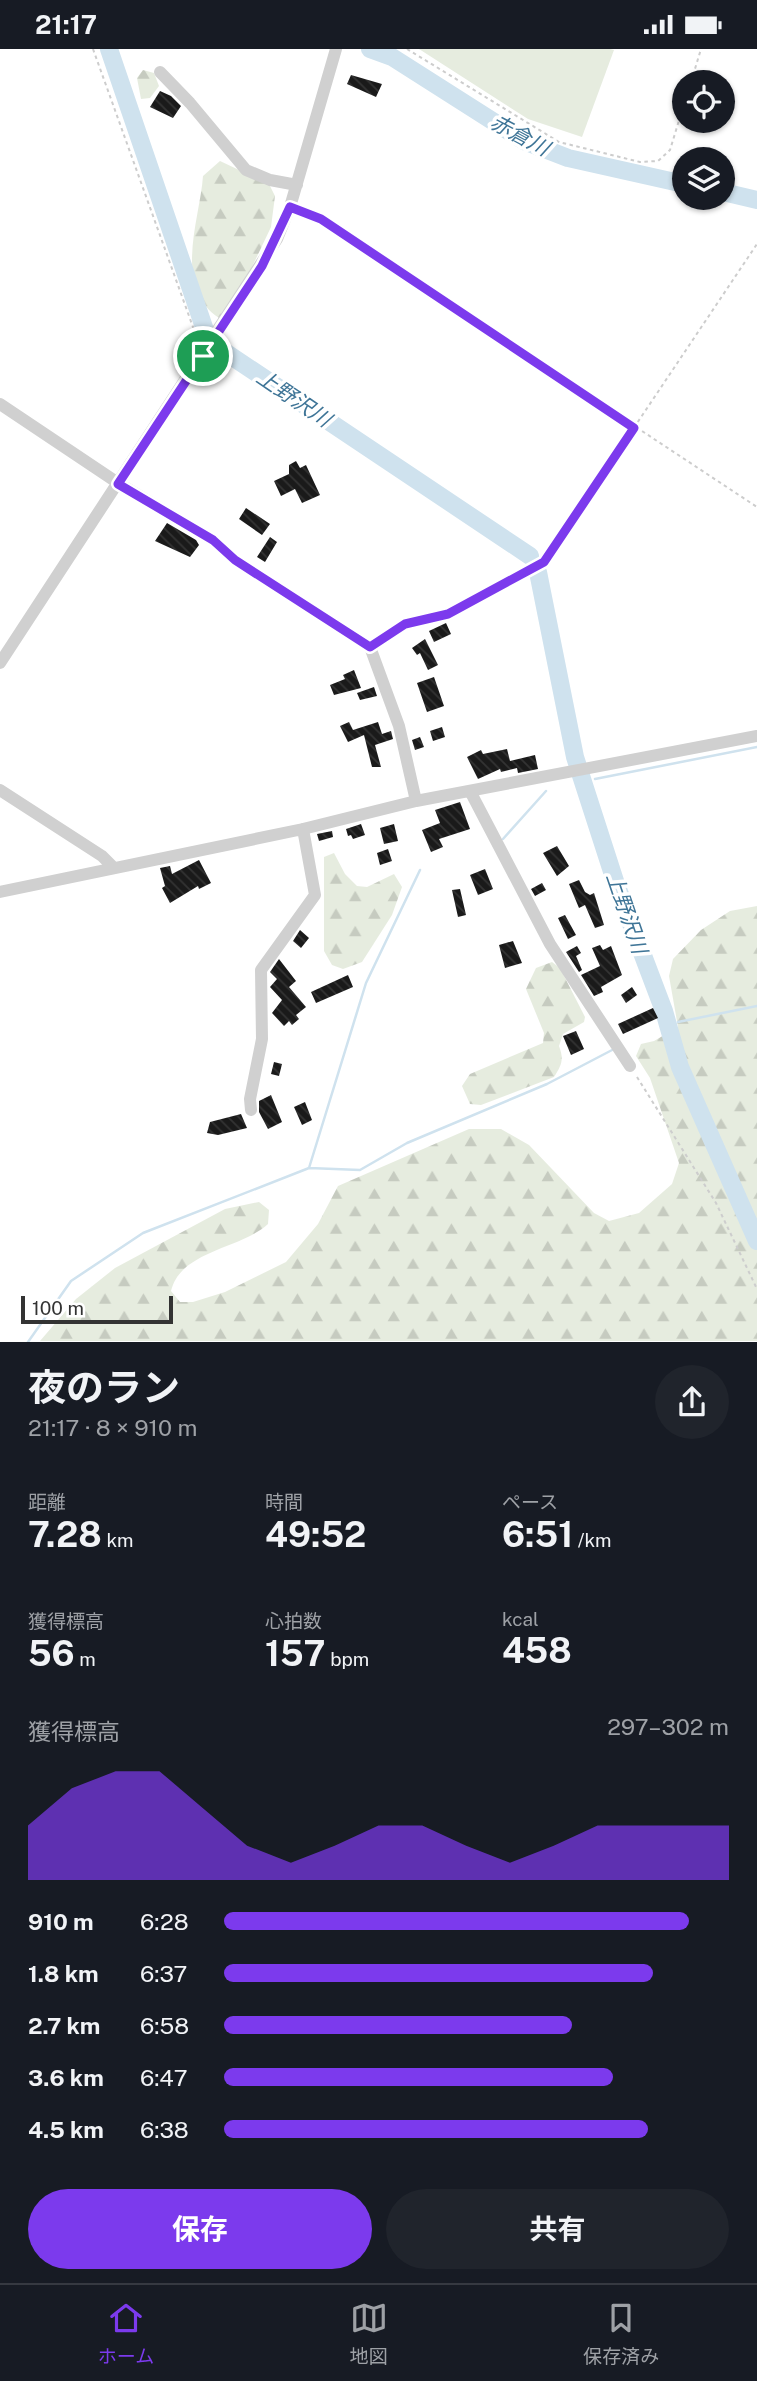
<!DOCTYPE html>
<html lang="ja">
<head>
<meta charset="utf-8">
<style>
	body { margin:0; font-family:"Public Sans","Noto Sans JP",sans-serif; background:#20242c; color:#f1f3f6; height:100vh; display:flex; flex-direction:column; font-size:26px; white-space:nowrap }
	* { box-sizing:border-box; margin:0 }
	p { font-size:23px; color:#9ea1a6 }
	.icon { flex:none; width:38px; height:38px; fill:none; stroke:currentColor; stroke-width:2; stroke-linecap:round; stroke-linejoin:round }
	.map { position:relative; height:1293px; overflow:hidden }
	.details { display:flex; flex-direction:column; background:#171b24; flex:1 }
	.details>* { flex:none }
	.controls { position:absolute; left:672px; top:21px; display:grid; gap:14px }
	.controls a { display:grid; place-items:center; width:63px; height:63px; border-radius:50%; background:#171b24; box-shadow:0 2px 5px #0004; font-size:35px }
	.scale { position:absolute; left:21px; bottom:18px; width:152px; box-sizing:border-box; padding-left:7px; border:4px solid #333; border-top:0; font-size:19px; line-height:24px; white-space:nowrap; color:#333; -webkit-text-stroke:5px #fff; paint-order:stroke }
	.pin { position:absolute; display:grid; place-items:center; width:60px; height:60px; color:#fff; margin:-30px; border:4px solid #fff; border-radius:50%; box-shadow:0 2px 7px #0007 }
	.round { display:grid; place-items:center; flex:none; width:74px; height:74px; border-radius:37px; background:#20242c }
	.headline { display:flex; align-items:center; justify-content:space-between; height:119px; padding:0 28px }
	h1 { font-size:38px; font-weight:700; line-height:52px }
	.figures { display:grid; grid-template-columns:repeat(3,1fr); gap:10px; height:119px; padding:7px 28px }
	.figures div { display:grid; align-content:center }
	.figures b { font-size:35px; font-weight:700 }
	.figures small { font-size:19px; font-weight:400 }
	.figures p { font-size:19px }
	.chart { height:196px; padding:14px 28px }
	.chart p { display:flex; justify-content:space-between }
	.chart svg { width:100%; height:126px; margin-top:7px; fill:#7c3aed; opacity:.7 }
	.cta { display:flex; gap:14px; margin-top:auto; padding:14px 28px }
	.cta a { flex:1; height:80px; border-radius:42px; background:#7c3aed; color:#fff; font-size:28px; font-weight:700; line-height:80px; text-align:center }
	.cta a+a { background:#20242c; color:#f1f3f6 }
	ul { padding:0 28px; list-style:none; font-size:23px }
	li { display:grid; grid-template-columns:112px 84px 1fr; align-items:center; height:52px }
	li i { height:18px; border-radius:9px; background:#7c3aed }
	.status { display:flex; justify-content:space-between; align-items:center; height:49px; padding:0 35px; background:#171b24; direction:ltr }
	.status svg { height:19px; fill:currentColor }
	.menu { display:flex; justify-content:space-around; align-items:center; height:98px; border-top:2px solid #363941; background:#171b24; font-size:19px; color:#9ea1a6 }
	.menu a { display:grid; justify-items:center; gap:4px }
	.menu .on { color:#7c3aed }
	.map>svg:first-child { display:block }
	.grass { fill:#e6ecdf }
	.forest { fill:url(#forest-firs) }
	.lines { fill:none; stroke-linecap:round; stroke-linejoin:round }
	.stream { stroke:#cfe2ee; stroke-width:2.5 }
	.river { stroke:#cfe2ee; stroke-width:18 }
	.building { fill:url(#building-back-hatch) }
	.path { stroke:#cdcdcd; stroke-width:2; stroke-dasharray:3.5 3.5; stroke-linecap:butt }
	.minor { stroke:#d0d0d0; stroke-width:12 }
	.route-casing { stroke:#fff; stroke-width:14 }
	.route { stroke:#7c3aed; stroke-width:9 }
	.labels { text-anchor:middle; dominant-baseline:central; stroke-width:7; stroke-linejoin:round; paint-order:stroke }
	.water-label { font-size:21px; font-style:italic; fill:#3f7597; stroke:#fff }
</style>
</head>
<body>
<div class="status"><b>21:17</b><svg viewBox="0 0 49 12"><path d="M0 12V9h3v3zM5 12V6h3v6zM10 12V3h3v9zM15 12V0h3v12zM26 1h20v11H26zM47 4h2v5h-2z"/></svg></div>
<div class="map">
<svg width="757" height="1293" viewBox="0 0 757 1293">
	<defs>
		<pattern id="forest-firs" width="22" height="20" patternUnits="userSpaceOnUse" patternTransform="scale(1.75)"><rect width="22" height="20" fill="#e6ecdf"/><path d="M5 1l3.5 6h-7zM16 11l3.5 6h-7z" fill="#c6cbc0"/></pattern>
		<pattern id="building-back-hatch" width="6" height="6" patternUnits="userSpaceOnUse" patternTransform="scale(1.75)"><rect width="6" height="6" fill="#1a1a1a"/><path d="M-1 5l2 2M0 0l6 6M5-1l2 2" fill="none" stroke="#333"/></pattern>
	</defs>
	<rect width="100%" height="100%" fill="#fff"/>
	<path class="grass" d="M419 0H610L614 1 582 88 528 70Z"/>
	<path class="forest" d="M143 21 154 24 159 37 150 49 141 50 137 29Z
		M220 112 269 135 275 147 271 178 243 237 219 269C172 237 200 171 203 127Z
		M334 804 345 825 357 837 367 838 394 825 402 838 392 866 362 913 343 920 332 916 324 902V808Z
		M757 857V1292H40L76 1250 115 1219 225 1160 259 1153 269 1161 268 1175C241 1200 181 1201 171 1242L180 1253H193L225 1243 286 1213 318 1175 338 1137 469 1080H501L529 1096 594 1164 609 1172 639 1164 672 1135 679 1114 650 1029 636 1007 641 995 654 992 678 978 669 927 673 910 701 881 730 862Z
		M552 913 560 919 585 968 584 973 563 985 559 997C564 1010 562 1016 554 1028L481 1056 470 1055 462 1037 470 1025 543 994 544 984 526 940 536 919Z"/>
	<g class="lines">
		<path class="stream" d="M595 730 757 698
			M503 790 546 742
			M678 973 757 957
			M309 1119 366 934 420 821
			M28 1293 71 1232 143 1184 309 1119 360 1121 407 1094 547 1035 614 1000"/>
		<path class="river" d="M109 0 207 287 219 299 530 507
			M370 0 392 8 524 92 568 109 684 135
			M723 143 757 151
			M538 523 575 708 616 835 664 962 680 1018 757 1192"/>
	</g>
	<path class="building" d="M351 26 382 35 376 48 347 35Z
		M160 42 171 47 181 57 173 69 150 58Z
		M296 412 300 419 306 416 320 446 302 454 295 440 281 447 274 432 289 425V416Z
		M246 459 270 475 262 486 239 470Z
		M167 474 196 491 199 496 190 508 155 492Z
		M270 488 277 493 265 513 257 508Z
		M446 574 451 585 434 593 429 582Z
		M425 590 438 616 428 621 420 604 417 606 412 599Z
		M354 621 361 639 334 646 330 636 345 630 343 626Z
		M434 628 444 657 427 663 417 634Z
		M374 638 377 647 360 651 357 644Z
		M349 673 353 681 378 673 382 685 391 682 393 690 375 696 381 718H372L364 686 348 693 340 677Z
		M442 678 445 688 433 692 430 682Z
		M420 688 424 698 415 701 412 691Z
		M507 700 510 712 535 706 538 720 518 724 517 719 501 723 500 720 478 730 467 708 481 701 483 705Z
		M460 753 470 780 439 790 443 798 431 803 422 781 440 774 435 761Z
		M361 775 365 786 353 790 351 786 348 787 346 780Z
		M394 775 398 792 384 795 380 779Z
		M332 782 333 788 319 792 317 785Z
		M557 797 569 817 557 827 543 804Z
		M388 800 392 812 380 816 377 804Z
		M199 811 211 834 199 840 198 837 170 854 162 839 165 837 160 819 170 817 172 825Z
		M485 820 493 840 478 846 470 826Z
		M579 831 585 843 590 846 594 844 604 876 595 879 585 856 579 859 569 835Z
		M542 834 546 841 535 847 531 840Z
		M460 840 466 866 458 868 452 841Z
		M565 866 576 886 568 890 558 869Z
		M300 881 309 889 301 899 293 892Z
		M513 892 522 914 505 919 499 896Z
		M600 896 603 901 611 897 622 926 601 938 603 943 594 947 581 926 600 917 592 899Z
		M577 897 581 904 576 907 582 921 579 923 566 903Z
		M279 910 296 932 289 938 306 958 296 966 299 970 292 976 289 972 284 977 272 964 282 951 270 938 277 930 270 923Z
		M348 926 353 938 316 954 311 943Z
		M632 938 637 946 626 954 621 946Z
		M653 959 658 969 623 985 618 975Z
		M576 982 584 1000 571 1006 563 987Z
		M274 1013 282 1015 279 1027 271 1025Z
		M271 1046 282 1073 268 1080 259 1063V1052Z
		M305 1053 312 1071 302 1076 294 1058Z
		M241 1065 247 1079 218 1086 207 1084 210 1073Z"/>
	<g class="lines">
		<path class="path" d="M93 0 198 292
			M407 0 559 93 640 113 658 112 670 101 684 55
			M691 33 701 0
			M301 163 321 170 757 458
			M458 559 544 513 757 195
			M637 1028 716 1154 757 1240"/>
		<path class="minor" d="M160 23 190 54 246 121 270 131 297 136
			M0 355 118 434 213 491 235 511 370 598 399 677 416 752
			M370 598 405 575 448 565
			M0 614 277 190 290 158 336 0
			M0 741 102 807 113 818
			M470 742 550 895 630 1017
			M0 843 303 780 416 752 757 687
			M251 1061 250 1050 262 990 261 921 315 846 303 780"/>
	</g>
	<g class="lines">
		<defs>
			<path id="route" d="M290 158 321 170 634 379 544 513 448 565 405 575 370 598 235 511 213 491 118 435 262 217Z"/>
		</defs>
		<use href="#route" class="route-casing"/>
		<use href="#route" class="route"/>
	</g>
	<g class="labels">
		<g class="water-label">
			<text transform="translate(520 86) rotate(28)">赤倉川</text>
			<text transform="translate(294 349) rotate(34)">上野沢川</text>
			<text transform="translate(627 864) rotate(71)">上野沢川</text>
		</g>
	</g>
</svg>
<div class="controls">
<a><svg class="icon" aria-label="locate" viewBox="0 0 24 24"><circle cx="12" cy="12" r="6"/><path d="M12 2v4M12 18v4M2 12h4M18 12h4"/></svg></a>
<a><svg class="icon" aria-label="layers" viewBox="0 0 24 24"><path d="M12 4l9 5-9 5-9-5zM3 14l9 5 9-5"/></svg></a>
</div>
<div class="scale">100 m</div>
<div class="pin" style="left:203px;top:307px;background:#1e9e55"><svg class="icon" aria-label="arrive" viewBox="0 0 24 24"><path d="M6 21V4h12l-3 4 3 4H6"/></svg></div>
</div>
<section class="details">
<div class="headline"><div><h1>夜のラン</h1><p>21:17 · 8 × 910 m</p></div><a class="round"><svg class="icon" aria-label="share" viewBox="0 0 24 24"><path d="M12 15V3M7 8l5-5 5 5M5 13v7h14v-7"/></svg></a></div>
<div class="figures">
<div><p>距離</p><b>7.28<small> km</small></b></div>
<div><p>時間</p><b>49:52</b></div>
<div><p>ペース</p><b>6:51<small> /km</small></b></div>
</div>
<div class="figures">
<div><p>獲得標高</p><b>56<small> m</small></b></div>
<div><p>心拍数</p><b>157<small> bpm</small></b></div>
<div><p>kcal</p><b>458</b></div>
</div>
<div class="chart"><p><span>獲得標高</span>297–302 m</p>
<svg viewBox="0 0 160 44" preserveAspectRatio="none"><path d="M0 44V25L10 12L20 6L30 6L40 19L50 32L60 38L70 32L80 25L90 25L100 32L110 38L120 32L130 25L140 25L150 25L160 25V44z"/></svg>
</div>
<ul>
<li><b>910 m</b>6:28<i style="width:92%"></i></li>
<li><b>1.8 km</b>6:37<i style="width:85%"></i></li>
<li><b>2.7 km</b>6:58<i style="width:69%"></i></li>
<li><b>3.6 km</b>6:47<i style="width:77%"></i></li>
<li><b>4.5 km</b>6:38<i style="width:84%"></i></li>
</ul>
<div class="cta"><a>保存</a><a>共有</a></div>
</section>
<nav class="menu">
<a class="on"><svg class="icon" aria-label="home" viewBox="0 0 24 24"><path d="M3 11l9-7 9 7M6 9v11h12V9"/></svg>ホーム</a>
<a><svg class="icon" aria-label="map" viewBox="0 0 24 24"><path d="M3 6l6-2 6 2 6-2v14l-6 2-6-2-6 2zM9 4v14M15 6v14"/></svg>地図</a>
<a><svg class="icon" aria-label="saved" viewBox="0 0 24 24"><path d="M7 4h10v16l-5-4-5 4z"/></svg>保存済み</a>
</nav>
</body>
</html>
